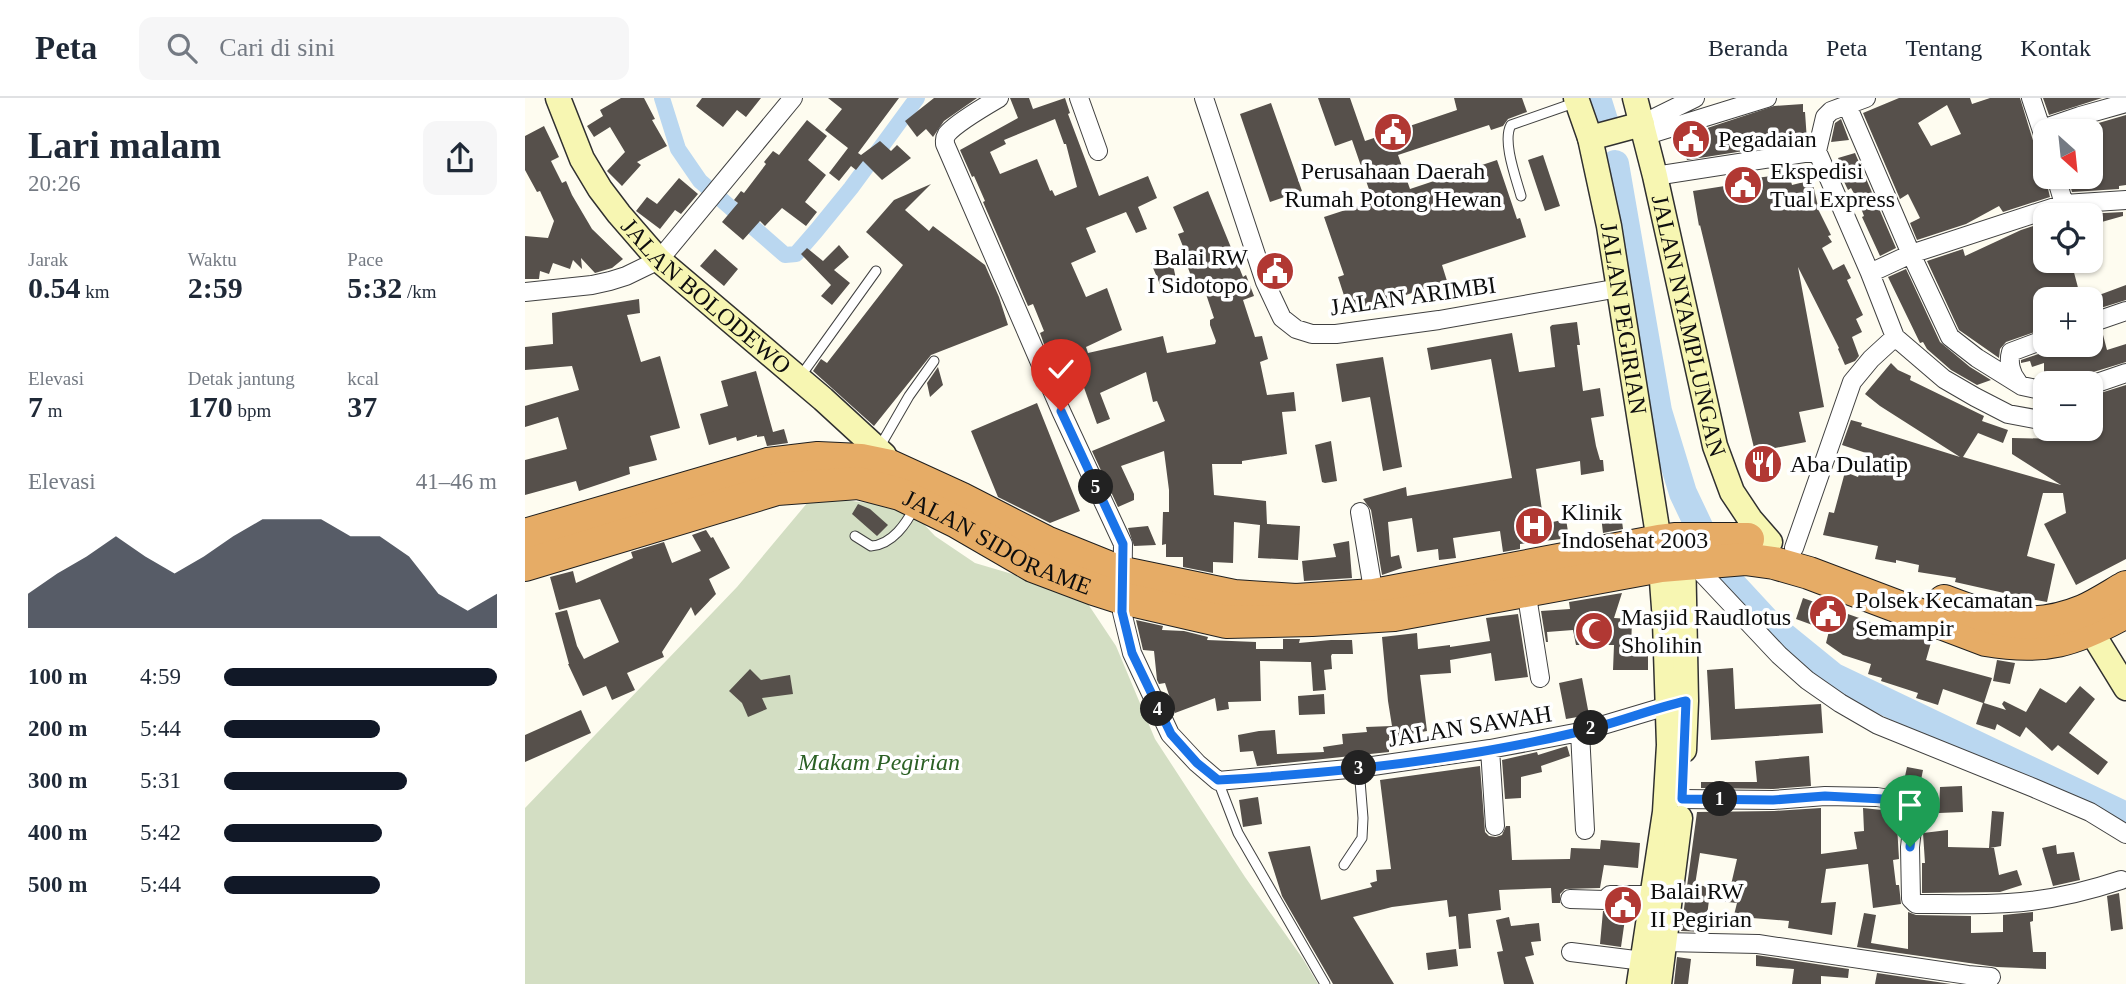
<!DOCTYPE html>
<html lang="id">
<head>
<meta charset="utf-8">
<style>
	body { margin:0; font-family:Georgia,serif; background:#f6f6f7; color:#1f2937; height:100vh; display:flex; flex-direction:column; font-size:26px; white-space:nowrap }
	* { box-sizing:border-box; margin:0 }
	p { font-size:23px; color:#747a83 }
	.icon { flex:none; width:38px; height:38px; fill:none; stroke:currentColor; stroke-width:2; stroke-linecap:round; stroke-linejoin:round }
	.map { position:relative; flex:1; overflow:hidden }
	.panel { display:flex; flex-direction:column; background:#fff; width:525px }
	.panel>* { flex:none }
	.needle { width:46px; rotate:153deg }
	.buttons { position:absolute; left:1508px; top:21px; display:grid; gap:14px }
	.buttons a { display:grid; place-items:center; width:70px; height:70px; border-radius:14px; background:#fff; box-shadow:0 2px 5px #0004; font-size:35px }
	.pin { position:absolute; display:grid; place-items:center; width:60px; height:60px; color:#fff; margin:-72px -30px; border-radius:50% 50% 50% 0; rotate:-45deg; box-shadow:0 0 7px #0007 }
	.pin .icon { rotate:45deg }
	.km { position:absolute; width:35px; height:35px; margin:-18px; border-radius:50%; background:#222; color:#fff; font-size:19px; line-height:35px; text-align:center }
	.round { display:grid; place-items:center; flex:none; width:74px; height:74px; border-radius:14px; background:#f6f6f7 }
	.headline { display:flex; align-items:center; justify-content:space-between; height:119px; padding:0 28px }
	h1 { font-size:38px; font-weight:800; line-height:52px }
	.metrics { display:grid; grid-template-columns:repeat(3,1fr); gap:10px; height:119px; padding:7px 28px }
	.metrics div { display:grid; align-content:center }
	.metrics b { font-size:30px; font-weight:800 }
	.metrics small { font-size:19px; font-weight:400 }
	.metrics p { font-size:19px }
	.chart { height:196px; padding:14px 28px }
	.chart p { display:flex; justify-content:space-between }
	.chart svg { width:100%; height:126px; margin-top:7px; fill:#111827; opacity:.7 }
	ul { padding:0 28px; list-style:none; font-size:23px }
	li { display:grid; grid-template-columns:112px 84px 1fr; align-items:center; height:52px }
	li i { height:18px; border-radius:9px; background:#111827 }
	header { display:flex; align-items:center; gap:42px; box-sizing:border-box; height:98px; padding:0 35px; background:#fff; border-bottom:2px solid #e0e1e3 }
	header strong { font-size:33px }
	nav { display:flex; gap:38px; margin-inline-start:auto; font-size:24px }
	.search { width:490px; height:63px; background:#f6f6f7; display:flex; align-items:center; gap:18px; box-sizing:border-box; padding:0 24px; border-radius:14px; color:#747a83; font-size:26px }
	main { display:flex; flex:1; min-height:0 }
	.map>svg:first-child { display:block }
	.cemetery { fill:#d3dec3 }
	.lines { fill:none; stroke-linecap:round; stroke-linejoin:round }
	.canal { stroke:#bad7f0; stroke-width:16 }
	.river { stroke:#bad7f0; stroke-width:28 }
	.building { fill:#56504b; fill-rule:evenodd }
	.lane-casing { stroke:#414141; stroke-width:11 }
	.street-casing { stroke:#414141; stroke-width:20 }
	.secondary-casing { stroke:#303030; stroke-width:27 }
	.highway-casing { stroke:#1f1f1f; stroke-width:34 }
	.lane { stroke:#fff; stroke-width:9 }
	.street { stroke:#fff; stroke-width:18 }
	.secondary { stroke:#f7f6b2; stroke-width:24 }
	.highway { stroke:#e6ac66; stroke-width:32 }
	.route-casing { stroke:#fff; stroke-width:14 }
	.route { stroke:#1a73e8; stroke-width:9 }
	.labels { text-anchor:middle; dominant-baseline:central; stroke-width:7; stroke-linejoin:round; paint-order:stroke }
	.poi-label { font-size:24px; fill:#0e0e0e; stroke:#fff; text-anchor:start }
	.street-label { font-size:24px; fill:#0e0e0e; stroke:#fff }
	.park-label { font-size:24px; font-style:italic; fill:#2b6024; stroke:#fff }
</style>
</head>
<body>
<header>
<strong>Peta</strong>
<div class="search"><svg class="icon" aria-label="search" viewBox="0 0 24 24"><circle cx="10" cy="10" r="6"/><path d="M15 15l6 6"/></svg>Cari di sini</div>
<nav><a>Beranda</a><a>Peta</a><a>Tentang</a><a>Kontak</a></nav>
</header>
<main>
<section class="panel">
<div class="headline"><div><h1>Lari malam</h1><p>20:26</p></div><a class="round"><svg class="icon" aria-label="share" viewBox="0 0 24 24"><path d="M12 15V3M7 8l5-5 5 5M5 13v7h14v-7"/></svg></a></div>
<div class="metrics">
<div><p>Jarak</p><b>0.54<small> km</small></b></div>
<div><p>Waktu</p><b>2:59</b></div>
<div><p>Pace</p><b>5:32<small> /km</small></b></div>
</div>
<div class="metrics">
<div><p>Elevasi</p><b>7<small> m</small></b></div>
<div><p>Detak jantung</p><b>170<small> bpm</small></b></div>
<div><p>kcal</p><b>37</b></div>
</div>
<div class="chart"><p><span>Elevasi</span>41–46 m</p>
<svg viewBox="0 0 160 44" preserveAspectRatio="none"><path d="M0 44V32L10 25L20 19L30 12L40 19L50 25L60 19L70 12L80 6L90 6L100 6L110 12L120 12L130 19L140 32L150 38L160 32V44z"/></svg>
</div>
<ul>
<li><b>100 m</b>4:59<i style="width:100%"></i></li>
<li><b>200 m</b>5:44<i style="width:57%"></i></li>
<li><b>300 m</b>5:31<i style="width:67%"></i></li>
<li><b>400 m</b>5:42<i style="width:58%"></i></li>
<li><b>500 m</b>5:44<i style="width:57%"></i></li>
</ul>
</section>
<div class="map">
<svg width="1601" height="886" viewBox="0 0 1601 886">
	<rect width="100%" height="100%" fill="#fefcf0"/>
	<path class="cemetery" d="M288 398 351 406 392 419 410 438 450 465 557 497 591 548 630 641 720 779 778 861 793 886H0V710L212 489Z"/>
	<g class="lines">
		<path class="canal" d="M137 0 153 51 175 83 260 157 271 156 291 133 326 90 392 0"/>
		<path class="river" d="M1072 0 1081 29
			M1090 66 1133 313 1158 395 1195 473 1245 527 1309 579 1601 718"/>
	</g>
	<path class="building" d="M96 0H119L130 21 127 22 142 48 112 64 116 67 97 88 82 73 100 54 85 29 69 39 62 28 78 18 75 12Z
		M177 0H236L221 19 212 12 198 29 171 8Z
		M303 0H374L333 55 336 57 355 43 366 53 372 47 386 60 357 82 338 63 331 72 326 68 314 83 304 75 323 50 300 32 317 11Z
		M409 0H452L419 23 408 39 401 31 392 39 380 23Z
		M485 0H504L508 11 540 0 545 15 543 16 574 98 623 78 632 100 613 109 622 131 611 135 601 114 561 130 571 154 546 165 561 199 582 190 597 232 561 249 563 255 638 238 642 255 690 246 691 243 685 227V222L689 220 676 181 668 183 660 162 663 161 653 136 659 134 648 109 683 93 718 179 721 177 729 198 718 202 730 239 737 238 743 261 735 264 742 297 769 294 771 313 757 314 762 356 717 363V366H687L689 397 741 403 742 426 775 428 773 462 733 460 735 427 709 424 708 465 688 464V475L658 469V459H641V446L637 447 638 414H644V392L639 353 596 368 609 396V402L593 409 567 353 640 323 632 303 628 304 621 274 575 295 585 321 572 326 557 284 542 290 523 247 520 249 515 235 519 233 508 206 503 208 458 104 460 103 449 78 447 79 435 52 493 20ZM530 21 539 46H541L552 89 530 98 527 92 525 93 512 61 475 76 465 54 481 46 479 42Z
		M793 0H825L840 43 932 12 929 0H997L1002 14 983 21 978 28 966 32 964 27 873 57 885 91 972 62 992 121 995 120 1001 139 917 167 922 183 825 216 813 179 819 177 799 119 848 103 827 42 810 48Z
		M1374 0H1445L1447 6 1465 0H1495L1510 49 1514 54 1525 99 1478 114 1474 108 1441 126 1392 142 1385 125 1395 120 1383 96 1375 101 1338 15ZM1422 7 1436 36 1406 48 1393 25Z
		M1518 0H1577L1524 17Z
		M746 5 777 93 745 104 715 16Z
		M1278 6V14H1280L1282 43 1162 62 1155 39 1249 8Z
		M1601 17V87L1594 88V91L1547 94 1543 79H1566V33H1546Z
		M1316 21 1324 42 1306 44 1310 25Z
		M282 22 302 38 283 62 301 77 280 104 292 114 281 128 257 110 240 128 235 123 218 142 197 124 213 105 209 102 216 93 219 95 241 66 239 64 248 53 254 57Z
		M19 28 34 59 26 63 37 85 41 83 47 97 67 131 98 161 87 170 70 175 56 160 57 171 48 162 45 171 28 165 24 176 15 173 14 181H0V138L23 140 29 123 15 93 12 94 0 72V38Z
		M1330 55 1371 150 1355 158 1337 119 1339 118 1334 105 1326 90 1323 92 1314 73 1318 71 1313 60Z
		M1018 57 1035 108 1020 113 1003 62Z
		M1264 76 1267 87 1287 82 1294 113 1306 137 1303 138 1307 144 1297 150 1308 172 1319 166 1326 180 1322 182 1338 217 1331 221 1337 234 1327 239 1334 258 1330 263 1320 267 1313 251 1314 250 1273 169 1299 309 1274 314 1281 344 1230 354 1175 127 1174 128 1168 93 1206 87V83Z
		M154 80 173 96 156 116 150 112 135 131 111 113 122 99 132 106Z
		M406 86 380 112 404 133 408 128 460 167 474 199 483 227 406 257 349 328 288 273 296 261 302 265 378 167 341 134 369 102Z
		M1598 114V118L1566 127V117H1541Z
		M1521 124V163L1528 174 1546 163 1556 201H1521V230L1481 244 1475 251 1474 260 1434 232 1402 163 1438 151 1440 158 1496 132Z
		M314 147 324 159 309 172 325 185 307 207 296 198 306 187 276 156 282 150 298 163Z
		M190 151 213 171 199 188 175 168Z
		M638 160 642 170 648 167 653 190 639 196 626 165Z
		M1381 171 1415 244 1445 269 1466 282 1452 287 1426 272 1402 251 1398 244 1395 245 1363 179Z
		M1601 187V202L1566 213V200Z
		M114 201 115 215 102 217 116 264 135 258 155 330 125 338 132 362 104 369 105 376 54 393 51 383 0 397V362L42 351 33 319 0 329V308L54 292 47 268 0 272V249L28 246 27 215Z
		M1052 224 1055 247H1052L1058 293 1075 290 1079 318 1066 320 1071 348 1075 362H1078L1079 373 1056 377 1055 363 1011 371 1019 426 1041 421 1044 440 995 446V451L978 454 975 433 928 440 931 460 914 462 913 451 892 454 887 420 863 424 866 459 874 457 877 470 857 477 846 412 838 401 881 389 882 398 987 380 966 261 906 272 902 250 987 235 994 274 1030 269 1025 229 1027 227Z
		M1577 233 1582 252 1601 246V264L1562 276 1557 280 1555 285H1529L1519 281V265L1507 269 1505 263 1496 265V262L1525 252 1531 247H1566V236Z
		M858 259 877 369 858 373 845 299 817 304 811 266Z
		M1366 265 1373 272 1386 278 1385 282 1459 318 1457 323 1483 332 1478 345 1453 335 1438 359 1536 387 1487 356V340L1542 341 1567 339 1566 298 1601 287V461L1551 487 1519 426 1541 415 1538 395H1518L1502 458 1530 466 1522 504 1494 499 1492 505 1477 503 1479 495 1430 484 1431 480 1393 474 1394 467 1371 462V465L1350 461 1353 448 1298 437 1304 414 1309 415 1320 374 1333 379 1341 355 1317 347 1326 322 1337 325 1336 328 1435 359 1355 308 1340 296Z
		M413 269 418 287 405 299 402 285Z
		M231 273 248 334 259 331 263 345 242 348 239 338 232 339V337L212 343 211 339 184 347 175 316 203 308 196 283Z
		M512 305 555 413 525 425 473 399 446 333Z
		M806 343 812 383 800 385 797 384 790 347Z
		M333 406 345 411 363 427 352 438 327 416Z
		M1096 415 1098 431 1078 435 1076 418Z
		M623 428 631 447 609 448 603 430Z
		M181 432 186 440 188 439 205 470 184 481 191 496 170 518 166 509 137 554 139 559 102 575 110 592 87 602 81 588 58 598 43 566H44L30 515 42 512 52 548 59 561 94 544 75 501 34 512 25 479 48 473 51 485 108 460 106 454 139 444 147 465 176 453 167 437Z
		M824 443 827 480 779 483 777 463 811 459 808 446Z
		M1097 495 1089 520 1107 521 1106 552H1123V572H1088L1089 547H1051L1048 532 1022 534 1023 544H1021L1016 513 1045 511 1044 504Z
		M1278 500 1351 526 1407 541 1401 562 1467 580 1459 605 1481 612 1477 606 1479 603 1501 614 1515 590 1541 605 1555 588 1570 601 1544 635 1583 664 1573 677 1533 647 1527 653 1501 629 1495 639 1472 626 1470 632 1451 626 1458 605 1418 591 1413 607 1391 600 1393 595 1356 583 1357 580 1343 576 1346 566 1318 557 1301 545 1304 533 1271 521Z
		M993 516 1003 579 970 583 966 555 925 562 926 575 895 577 902 633 864 640V654L732 668 728 653 715 654 713 637 734 633 750 632 752 656 799 654 798 649 818 646 817 636 842 634 841 629 867 628 863 603 857 539 892 535 893 551 925 547V549L965 543 961 520Z
		M611 522 638 528 637 532 659 533 683 539 682 542 731 544V551H758V541H775L774 545 806 542H827L828 556H807L806 558 807 571 799 572 801 592 788 593 786 564 735 563 736 603 703 604 704 611 692 613 690 600 650 615 640 585 634 586 632 582 629 553 618 552Z
		M1472 562 1490 565 1485 586 1468 583Z
		M1208 570 1210 611 1296 606 1298 635 1186 642 1182 572Z
		M225 571 236 582 265 577 268 596 237 600 242 611 223 619 217 605 204 593Z
		M1057 580 1064 617 1041 621 1034 585Z
		M799 596 800 616 774 617 773 598Z
		M56 612 66 635 0 664V637Z
		M1042 648 1045 658 1016 668 1017 674 996 679V700L980 701 977 662 1012 654 1013 657Z
		M1284 658 1286 688 1248 691 1176 690V684H1232L1230 663Z
		M955 668 960 734 964 738 971 739 977 737 981 728H985L987 762 1045 761 1046 750 1075 751 1076 742 1115 745 1113 770 1079 767 1075 790 1040 791 1035 796V805H1027L1026 790 974 792 976 812 943 816 946 850 934 851 931 818 924 819 922 802 867 809 828 819 869 886H808L757 798 743 754 785 748 796 802 847 789 845 785 852 783 851 772 866 771 855 682Z
		M1382 669 1398 672 1393 697 1377 692Z
		M1437 688 1438 714 1414 715 1415 689Z
		M733 699 737 726 718 729 714 702Z
		M1296 710V756L1332 751 1329 734 1339 733 1338 710 1376 714V728L1372 727 1374 761 1368 762 1371 787H1374L1376 806 1348 810 1343 766 1301 771 1296 805 1311 804 1307 837 1263 830 1264 823 1227 820 1226 824 1208 821 1212 805 1184 802 1180 834 1156 833 1172 714 1249 713ZM1175 755 1212 761 1205 791 1170 787Z
		M1467 713 1479 714 1476 748 1465 750H1469L1474 777 1492 772 1497 787 1475 794 1397 795V765H1400L1398 735 1423 732V749L1464 750Z
		M1531 747 1532 756 1549 754 1555 782 1528 788 1517 750Z
		M1594 795 1598 831 1586 833 1582 798Z
		M1090 808H1111L1110 815 1101 814 1096 849 1075 846 1078 813 1085 812Z
		M1383 814 1391 817 1446 818V835L1478 834V817L1508 814V823L1505 824 1508 854H1521V871L1472 869 1332 849 1339 815 1351 817 1346 845 1383 851Z
		M984 819 986 828 1014 825 1016 843 1006 844 1009 857 1000 859 1009 886H979L972 854 978 853 971 822Z
		M931 851 933 868 903 872 901 855Z
		M1231 857 1324 871 1323 880 1296 878V886H1267L1269 871 1231 868Z
		M1152 859 1166 861 1163 886H1149Z
		M1352 875 1426 886H1350Z"/>
	<g class="lines">
		<defs>
			<path id="lane" d="M996 98C991 80 977 43 986 27L1049 5
				M275 279 351 173
				M354 350 384 298 409 263
				M330 438 346 448C367 447 382 425 390 408
				M693 683 713 735 800 886
				M819 767 837 740 838 720 834 670"/>
			<path id="street" d="M474 0C462 7 431 25 422 36 419 41 420 41 420 46L536 313 598 446 597 514 607 555 645 636 672 665 693 683 834 670 965 651 1055 634 1152 605
				M554 0 573 53
				M679 0 740 184 757 220 771 231 787 236H811L914 222 1094 190
				M1506 0 1521 45
				M1322 7 1386 156 1425 239 1452 260 1497 288 1521 293
				M1117 26 1170 0
				M1517 31 1555 18 1601 5
				M1119 38 1242 0
				M1292 53 1300 19 1306 13 1341 0
				M1130 78 1292 53 1345 175 1370 239 1419 281 1450 299 1483 316 1521 323
				M1531 79 1539 106
				M1345 175 1386 156 1539 106 1601 102
				M0 194 67 187 85 183 101 178 134 162 268 0
				M1566 225 1601 213
				M1493 284C1486 277 1483 264 1486 254L1521 241
				M1566 287 1601 275
				M835 414 849 497
				M1269 450 1327 284 1346 261 1370 239
				M1168 462 1176 474 1254 557 1282 582 1315 605 1353 627 1509 690 1565 714 1601 736
				M1001 492 1015 580
				M1055 634 1060 732
				M965 651 970 728
				M1157 701 1248 702 1300 698 1352 699 1383 704 1389 713 1385 749 1386 801 1391 806C1421 806 1453 807 1483 805 1521 803 1560 794 1596 782
				M1045 801 1080 802 1085 797H1136
				M1139 844 1233 846 1443 877 1466 879
				M1046 854 1118 863"/>
			<g id="secondary">
				<path id="s1" d="M33 0 57 61 75 91 94 116 134 162 298 301 359 357 367 375"/>
				<path id="s2" d="M1051 0 1065 40 1084 128 1134 443 1140 523 1144 647 1140 714 1114 886"/>
				<path id="s3" d="M1110 0 1130 78 1190 348 1207 394 1225 421 1245 444"/>
				<path d="M1065 40 1117 26"/>
				<path d="M1158 451 1161 603 1159 652"/>
				<path d="M1566 533 1601 590"/>
				<path d="M1134 886 1155 720"/>
			</g>
			<g id="highway">
				<path d="M0 437 243 366 293 360 336 362 365 368 435 400 521 444 598 475 709 498 771 502 849 497 1134 443 1151 441H1223"/>
				<path id="s4" d="M0 467 252 391 333 385 375 396 432 424 508 468 569 491 597 500 701 524 787 522 869 517 1136 468 1220 461 1249 465 1284 475 1461 542C1520 552 1549 543 1601 514"/>
				<path d="M1419 503C1469 522 1505 535 1558 513 1572 507 1587 497 1601 489"/>
			</g>
		</defs>
		<use href="#lane" class="lane-casing"/>
		<use href="#street" class="street-casing"/>
		<use href="#secondary" class="secondary-casing"/>
		<use href="#highway" class="highway-casing"/>
		<use href="#lane" class="lane"/>
		<use href="#street" class="street"/>
		<use href="#secondary" class="secondary"/>
		<use href="#highway" class="highway"/>
	</g>
	<g class="lines">
		<defs>
			<path id="route" d="M536 313 598 446 597 514 607 555 646 636 672 665 693 682C813 675 936 662 1053 634 1090 626 1125 611 1161 603L1157 701 1248 702 1300 698 1377 702 1383 704 1389 713 1385 749"/>
		</defs>
		<use href="#route" class="route-casing"/>
		<use href="#route" class="route"/>
	</g>
	<defs>
		<symbol id="civic-disc" viewBox="-11 -11 22 22"><circle r="9.5" fill="#b13833" stroke="#fff"/><path d="M-.6-6.5H3V-4.5H.6V-3L4-1V1h2V6H-6V1h2V-1L-.6-3ZM-1.2 2.5V6h2.4V2.5Z" fill="#fff"/></symbol>
		<symbol id="restaurant-disc" viewBox="-11 -11 22 22"><circle r="9.5" fill="#b13833" stroke="#fff"/><path d="M-5-6h1v4h1v-4h1v4h1v-4h1v5L-1.5 .5V6h-2V.5L-5-1ZM5-6V6H3V1.5H1.5Q1.5-4 5-6Z" fill="#fff"/></symbol>
		<symbol id="hospital-disc" viewBox="-11 -11 22 22"><circle r="9.5" fill="#b13833" stroke="#fff"/><path d="M-5-5h3v3.5h4V-5h3V5h-3V1.5h-4V5h-3Z" fill="#fff"/></symbol>
		<symbol id="mosque-disc" viewBox="-11 -11 22 22"><circle r="9.5" fill="#b13833" stroke="#fff"/><path d="M3.5-4.9A6 6 0 1 0 3.5 4.9A5 5 0 1 1 3.5-4.9Z" fill="#fff"/></symbol>
	</defs>
	<g fill-rule="evenodd">
		<use href="#civic-disc" x="846" y="12" width="44" height="44"/>
		<use href="#civic-disc" x="1144" y="19" width="44" height="44"/>
		<use href="#civic-disc" x="1196" y="65" width="44" height="44"/>
		<use href="#civic-disc" x="728" y="151" width="44" height="44"/>
		<use href="#restaurant-disc" x="1216" y="344" width="44" height="44"/>
		<use href="#hospital-disc" x="987" y="406" width="44" height="44"/>
		<use href="#civic-disc" x="1281" y="494" width="44" height="44"/>
		<use href="#mosque-disc" x="1047" y="511" width="44" height="44"/>
		<use href="#civic-disc" x="1076" y="785" width="44" height="44"/>
	</g>
	<g class="labels">
		<g class="poi-label">
			<text x="1193" y="41">Pegadaian</text>
			<text x="868" y="73" text-anchor="middle">Perusahaan Daerah<tspan x="868" dy="28">Rumah Potong Hewan</tspan></text>
			<text x="1245" y="73">Ekspedisi<tspan x="1245" dy="28">Tual Express</tspan></text>
			<text x="723" y="159" text-anchor="end">Balai RW<tspan x="723" dy="28">I Sidotopo</tspan></text>
			<text x="1265" y="366">Aba Dulatip</text>
			<text x="1036" y="414">Klinik<tspan x="1036" dy="28">Indosehat 2003</tspan></text>
			<text x="1330" y="502">Polsek Kecamatan<tspan x="1330" dy="28">Semampir</tspan></text>
			<text x="1096" y="519">Masjid Raudlotus<tspan x="1096" dy="28">Sholihin</tspan></text>
			<text x="1125" y="793">Balai RW<tspan x="1125" dy="28">II Pegirian</tspan></text>
		</g>
		<g class="street-label">
			<text stroke="none"><textPath href="#s1" startOffset="252">JALAN BOLODEWO</textPath></text>
			<text transform="translate(888 198) rotate(-8)">JALAN ARIMBI</text>
			<text stroke="none"><textPath href="#s2" startOffset="226">JALAN PEGIRIAN</textPath></text>
			<text stroke="none"><textPath href="#s3" startOffset="234">JALAN NYAMPLUNGAN</textPath></text>
			<text stroke="none"><textPath href="#s4" startOffset="497">JALAN SIDORAME</textPath></text>
			<text transform="translate(945 628) rotate(-9)">JALAN SAWAH</text>
		</g>
		<g class="park-label">
			<text x="354" y="664">Makam Pegirian</text>
		</g>
	</g>
</svg>
<div class="buttons">
<a><svg class="needle" viewBox="-14 -14 28 28"><path d="M0-13l5 13h-10z" fill="#e53935"/><path d="M0 13l5-13h-10z" fill="#747a83"/></svg></a>
<a><svg class="icon" aria-label="locate" viewBox="0 0 24 24"><circle cx="12" cy="12" r="6"/><path d="M12 2v4M12 18v4M2 12h4M18 12h4"/></svg></a>
<a>+</a>
<a>−</a>
</div>
<div class="pin" style="left:1385px;top:749px;background:#1e9e55"><svg class="icon" aria-label="arrive" viewBox="0 0 24 24"><path d="M6 21V4h12l-3 4 3 4H6"/></svg></div>
<div class="pin" style="left:536px;top:313px;background:#d93025"><svg class="icon" aria-label="check" viewBox="0 0 24 24"><path d="M5 12l5 5 9-10"/></svg></div>
<b class="km" style="left:1195px;top:701px">1</b>
<b class="km" style="left:1066px;top:630px">2</b>
<b class="km" style="left:834px;top:670px">3</b>
<b class="km" style="left:633px;top:611px">4</b>
<b class="km" style="left:571px;top:389px">5</b>
</div>
</main>
</body>
</html>
